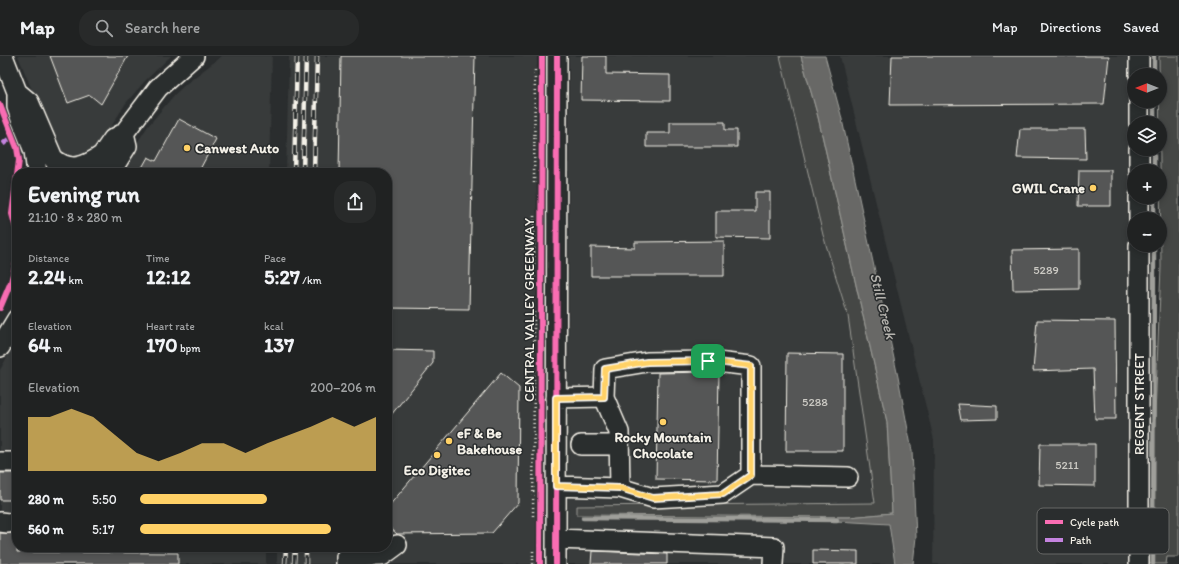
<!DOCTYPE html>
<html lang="en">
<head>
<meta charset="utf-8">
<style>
	body { margin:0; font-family:Itim,sans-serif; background:#282a2a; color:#f1f3f6; height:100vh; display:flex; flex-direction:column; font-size:15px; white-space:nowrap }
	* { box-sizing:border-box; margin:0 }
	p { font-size:13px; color:#a2a4a5 }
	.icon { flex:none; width:22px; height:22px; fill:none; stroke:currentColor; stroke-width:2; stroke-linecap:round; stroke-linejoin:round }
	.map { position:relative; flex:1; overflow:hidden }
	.drawer { position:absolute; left:12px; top:112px; width:380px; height:384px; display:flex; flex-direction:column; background:#202222; border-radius:16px; box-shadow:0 2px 6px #0003,0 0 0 1px #3d3f40 }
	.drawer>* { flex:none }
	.needle { width:26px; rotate:270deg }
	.tools { position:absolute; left:1127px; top:12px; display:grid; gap:8px }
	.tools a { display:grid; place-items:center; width:40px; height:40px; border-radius:50%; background:#202222; box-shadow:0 2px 6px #0003,0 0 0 1px #3d3f40; font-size:20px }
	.pin { position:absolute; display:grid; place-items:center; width:34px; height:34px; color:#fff; margin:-17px; border-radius:8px; box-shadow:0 2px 6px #0006 }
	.round { display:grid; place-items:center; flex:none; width:42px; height:42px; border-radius:16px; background:#282a2a }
	.head { display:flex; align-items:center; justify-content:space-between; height:68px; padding:0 16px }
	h1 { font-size:22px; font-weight:800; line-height:30px }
	.figures { display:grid; grid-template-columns:repeat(3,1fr); gap:6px; height:68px; padding:4px 16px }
	.figures div { display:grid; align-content:center }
	.figures b { font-size:20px; font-weight:800 }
	.figures small { font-size:11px; font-weight:400 }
	.figures p { font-size:11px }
	.chart { height:112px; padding:8px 16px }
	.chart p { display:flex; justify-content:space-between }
	.chart svg { width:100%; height:72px; margin-top:4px; fill:#ffd166; opacity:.7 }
	ul { padding:0 16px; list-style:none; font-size:13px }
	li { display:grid; grid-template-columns:64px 48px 1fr; align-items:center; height:30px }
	li i { height:10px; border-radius:5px; background:#ffd166 }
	header { display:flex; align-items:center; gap:24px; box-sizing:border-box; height:56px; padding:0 20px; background:#202222; border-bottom:1px solid #3d3f40 }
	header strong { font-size:19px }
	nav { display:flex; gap:22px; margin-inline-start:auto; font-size:14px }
	.search { width:280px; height:36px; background:#282a2a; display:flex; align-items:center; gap:10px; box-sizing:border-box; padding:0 14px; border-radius:16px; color:#a2a4a5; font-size:15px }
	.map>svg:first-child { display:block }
	.built { fill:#373a3a }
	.green { fill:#444645; stroke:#9c9c96 }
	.water { fill:#676866; stroke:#9f9f9a }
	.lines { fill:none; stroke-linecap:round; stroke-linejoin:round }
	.stream { stroke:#9f9f9a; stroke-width:4.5 }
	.building { fill:#555756; stroke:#f4f1e8 }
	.minor-casing { stroke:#f4f1e8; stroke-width:22 }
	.path { stroke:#f4f1e8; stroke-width:2.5; stroke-dasharray:1 3; stroke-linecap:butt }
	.minor { stroke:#2a2d2e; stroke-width:19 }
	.rail-casing { stroke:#f4f1e8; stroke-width:4.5 }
	.rail { stroke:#2a2d2e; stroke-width:3; stroke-dasharray:9; stroke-linecap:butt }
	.quiet { stroke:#c483df; stroke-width:5; stroke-dasharray:10 5; stroke-linecap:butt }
	.cycleway-casing { stroke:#2a2d2e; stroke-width:8 }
	.cycleway { stroke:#f96db3; stroke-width:6 }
	.route-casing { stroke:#fff; stroke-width:8 }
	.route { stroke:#ffd166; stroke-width:5 }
	.poi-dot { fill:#ffd166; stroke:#2a2d2e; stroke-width:1.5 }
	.labels { text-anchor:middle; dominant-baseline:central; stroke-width:3; stroke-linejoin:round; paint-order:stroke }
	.number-label { font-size:12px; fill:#cccac4 }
	.poi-label { font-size:14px; font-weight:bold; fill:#f4f1e8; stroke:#2a2d2e; text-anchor:start }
	.street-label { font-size:14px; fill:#f4f1e8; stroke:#2a2d2e }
	.water-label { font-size:15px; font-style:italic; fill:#b5b3ae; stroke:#2a2d2e }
	.key { fill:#2a2d2e; stroke:#676866; stroke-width:1 }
	.key-label { font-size:11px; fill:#f4f1e8 }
</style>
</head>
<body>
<header>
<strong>Map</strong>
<div class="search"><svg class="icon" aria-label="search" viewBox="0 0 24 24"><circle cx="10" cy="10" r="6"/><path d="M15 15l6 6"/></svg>Search here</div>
<nav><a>Map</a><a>Directions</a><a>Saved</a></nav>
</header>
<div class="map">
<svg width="1179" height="508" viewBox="0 0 1179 508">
	<rect width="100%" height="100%" fill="#2a2d2e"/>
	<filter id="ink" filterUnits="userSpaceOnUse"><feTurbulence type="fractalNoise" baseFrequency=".025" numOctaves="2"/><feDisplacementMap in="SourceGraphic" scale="8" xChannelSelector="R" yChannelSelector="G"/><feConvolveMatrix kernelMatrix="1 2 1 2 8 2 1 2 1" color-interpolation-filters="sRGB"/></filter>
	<g filter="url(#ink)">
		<path class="built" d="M18 0H171L145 25 126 47 94 98 72 106 56 93Z
			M222 0H272L269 117H117L148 70 175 38 187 27Z
			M289 0H537L536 508H277V491H387V117H286Z
			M569 0H793L894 414V508H568Z
			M840 0H1132L1130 508H933L934 384Z
			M17 283V491H266V508H0V314Z"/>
		<path class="green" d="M780 0H801L818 61 887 366 892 457 849 461 577 459V450L875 447 848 260 823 179Z
			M1159 0H1179V501H1167L1166 508H1149L1161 211Z"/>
		<path class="water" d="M801 0H825L841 59 898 321 912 395 916 481 913 508H895L889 468 836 465 820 461H849L892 457 887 366 818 61Z"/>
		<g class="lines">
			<path class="stream" d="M1154 19V0
				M1154 67V45
				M1154 115V93
				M1154 163V141
				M583 462 837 464
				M1153 508 1154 189"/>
		</g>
		<path class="building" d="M50 0H128L101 48 90 39 68 47Z
			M341 0H475L469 253 387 252V117H339Z
			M582 0H606V18L670 19V45L581 44Z
			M892 0H1109L1104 48 890 49Z
			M179 63 216 83 198 117H139L148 101 156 105Z
			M670 66H725V74H737V91H646V77H670Z
			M1020 73H1085L1086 103 1017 102Z
			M1079 114H1111V150H1078Z
			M755 136H770V182L716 181V155H755Z
			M724 185V220H591V191L635 192V186Z
			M1079 193V233L1013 234 1012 194Z
			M1037 264 1115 265 1116 363H1095L1093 313 1033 315Z
			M387 294 433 295V307L387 364Z
			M787 297 843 298V395H786Z
			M707 316 719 317 717 424 656 423 658 317Z
			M501 317 519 332 518 447 492 477 397 478 388 470V451Z
			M958 348 997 350V363L961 364Z
			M1040 388H1095V430L1039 429Z
			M0 417H17V444H0Z
			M17 473V496L178 497V508H0V477H12Z
			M813 494 858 495V508H813Z
			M592 495 667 498V508H591Z"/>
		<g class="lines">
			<defs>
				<path id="minor" d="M3 0 17 36V51L21 63 34 95 37 117
					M1139 19V0
					M17 36 29 46 53 102 62 117
					M1139 67V45
					M53 102C70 117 85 111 102 99
					M1139 115V93
					M92 117 98 113 102 99 113 83 124 77 158 32 194 0
					M110 117 127 90 124 77
					M1139 163V141
					M0 291 17 263
					M556 342 604 341 605 313 647 306 708 305 751 310V419L723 438 653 442 620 432
					M581 389H619
					M0 406H17
					M751 419 848 421
					M556 430 620 432 619 376 604 341
					M0 466 8 467
					M556 483 774 491 773 508
					M346 508V501L382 500 397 489
					M556 508 557 0
					M1139 508V189"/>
			</defs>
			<use href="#minor" class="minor-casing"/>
			<path class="path" d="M534 127 535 14
				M534 160V233
				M534 256V288
				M533 460 534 313
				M533 495V508"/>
			<use href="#minor" class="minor"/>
			<defs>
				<path id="rail" d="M294 117 297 0
					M303 117 306 0
					M314 117 317 0
					M285 508 286 491
					M294 508 295 491
					M306 508V491"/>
			</defs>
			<use href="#rail" class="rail-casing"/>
			<use href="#rail" class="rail"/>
			<path class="quiet" d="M3 88 9 83"/>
			<defs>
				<path id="cycleway" d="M0 49 17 92 19 104 12 158 17 176
					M0 252 11 226 17 203
					M540 508 542 0
					M556 508 557 0"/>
			</defs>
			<use href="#cycleway" class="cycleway-casing"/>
			<use href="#cycleway" class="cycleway"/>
		</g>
	</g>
	<g class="lines" filter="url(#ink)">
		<defs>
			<path id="route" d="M708 305 751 310V419L723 438 653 442 620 432 556 430V342L604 341 605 313 647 306Z"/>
		</defs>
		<use href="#route" class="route-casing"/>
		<use href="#route" class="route"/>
	</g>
	<g class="poi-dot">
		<circle cx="187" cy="92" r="4"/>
		<circle cx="1093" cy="132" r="4"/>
		<circle cx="663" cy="366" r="4"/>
		<circle cx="449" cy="385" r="4"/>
		<circle cx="437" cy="399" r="4"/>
	</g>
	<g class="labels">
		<g class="number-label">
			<text x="1046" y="214">5289</text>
			<text x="815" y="346">5288</text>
			<text x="1067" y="409">5211</text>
		</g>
		<g class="poi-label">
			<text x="195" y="92">Canwest Auto</text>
			<text x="1085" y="132" text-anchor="end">GWIL Crane</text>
			<text x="457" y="377">eF &amp; Be<tspan x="457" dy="16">Bakehouse</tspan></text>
			<text x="663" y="381" text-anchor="middle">Rocky Mountain<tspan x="663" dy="16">Chocolate</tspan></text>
			<text x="437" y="414" text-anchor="middle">Eco Digitec</text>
		</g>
		<g class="street-label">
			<text transform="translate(529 254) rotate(-90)">CENTRAL VALLEY GREENWAY</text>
			<text transform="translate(1139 348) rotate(-90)">REGENT STREET</text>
		</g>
		<g class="water-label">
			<text transform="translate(883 250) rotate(76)">Still Creek</text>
		</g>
	</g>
	<rect x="1037" y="452" width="132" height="46" rx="6" class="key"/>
	<rect x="1045" y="464" width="18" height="4" fill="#f96db3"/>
	<rect x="1045" y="482" width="18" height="4" fill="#c483df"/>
	<g class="key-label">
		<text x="1070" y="470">Cycle path</text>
		<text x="1070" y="488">Path</text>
	</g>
</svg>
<div class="tools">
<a><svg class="needle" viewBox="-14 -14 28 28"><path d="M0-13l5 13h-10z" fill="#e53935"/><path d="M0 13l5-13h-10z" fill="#a2a4a5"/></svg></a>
<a><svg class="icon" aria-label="layers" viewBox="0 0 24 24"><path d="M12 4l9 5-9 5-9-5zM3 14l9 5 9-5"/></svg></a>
<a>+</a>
<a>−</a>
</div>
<div class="pin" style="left:708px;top:305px;background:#1e9e55"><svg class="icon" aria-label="arrive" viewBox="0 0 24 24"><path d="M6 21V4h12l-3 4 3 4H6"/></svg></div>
<section class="drawer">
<div class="head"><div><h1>Evening run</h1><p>21:10 · 8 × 280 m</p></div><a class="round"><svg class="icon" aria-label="share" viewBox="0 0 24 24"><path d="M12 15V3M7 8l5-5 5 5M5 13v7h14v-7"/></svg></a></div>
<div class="figures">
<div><p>Distance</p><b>2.24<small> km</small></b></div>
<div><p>Time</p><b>12:12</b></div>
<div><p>Pace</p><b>5:27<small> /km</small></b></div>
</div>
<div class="figures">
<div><p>Elevation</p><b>64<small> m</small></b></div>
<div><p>Heart rate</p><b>170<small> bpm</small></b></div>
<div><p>kcal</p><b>137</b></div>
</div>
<div class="chart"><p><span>Elevation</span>200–206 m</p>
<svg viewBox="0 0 160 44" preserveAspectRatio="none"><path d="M0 44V11L10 11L20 6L30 11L40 22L50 33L60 38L70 33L80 27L90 27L100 33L110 27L120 22L130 17L140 11L150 17L160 11V44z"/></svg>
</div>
<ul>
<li><b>280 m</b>5:50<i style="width:54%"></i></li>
<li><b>560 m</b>5:17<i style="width:81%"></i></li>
</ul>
</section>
</div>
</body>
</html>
